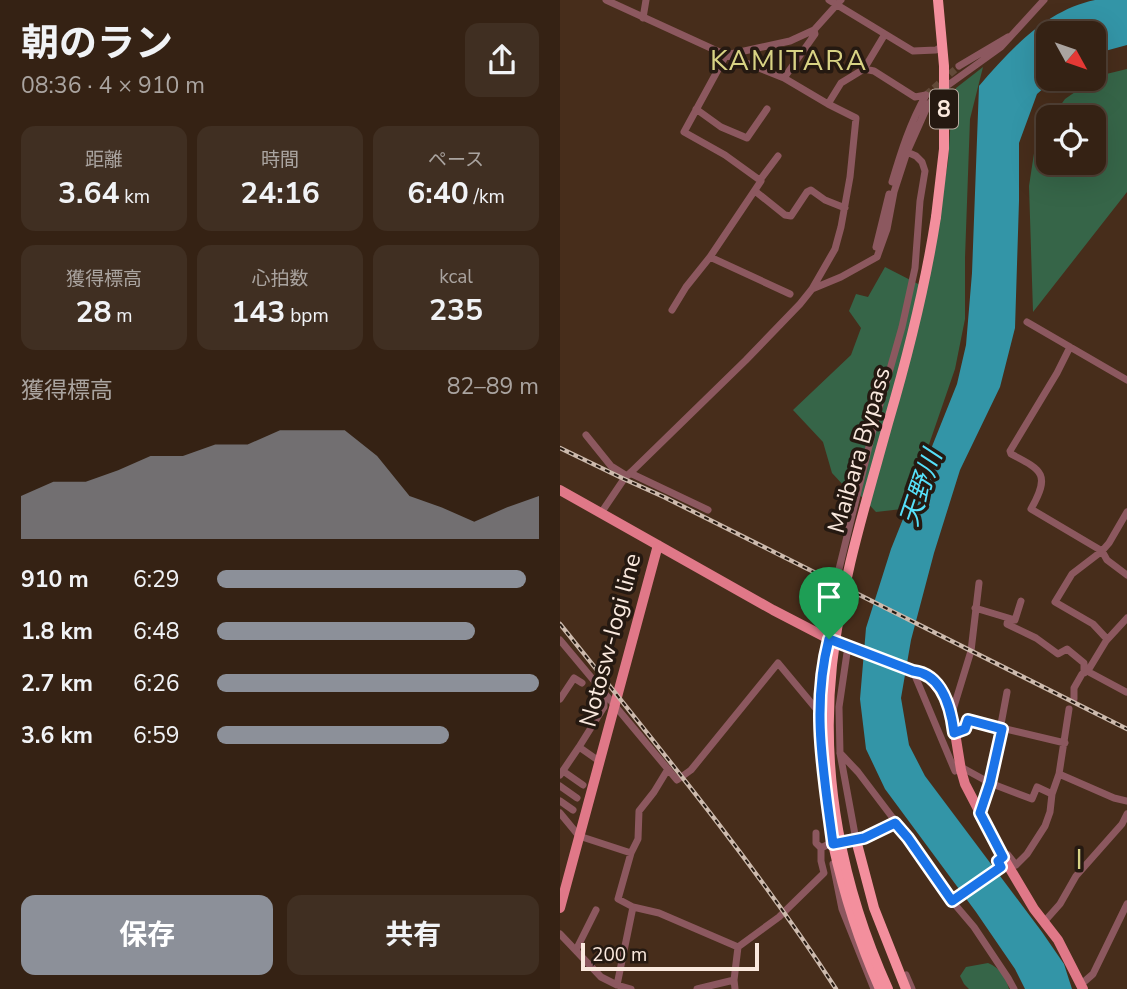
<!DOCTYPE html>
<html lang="ja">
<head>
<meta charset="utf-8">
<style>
	body { margin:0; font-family:"Nunito Sans","Noto Sans JP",sans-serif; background:#402f22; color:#f1f3f6; height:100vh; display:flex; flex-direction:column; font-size:26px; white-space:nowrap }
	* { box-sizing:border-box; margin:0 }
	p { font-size:23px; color:#aaa4a0 }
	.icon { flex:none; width:38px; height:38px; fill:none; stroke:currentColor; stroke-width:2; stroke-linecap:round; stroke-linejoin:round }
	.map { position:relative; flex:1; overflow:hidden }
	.sheet { display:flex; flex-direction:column; background:#352214; width:560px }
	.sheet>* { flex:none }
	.needle { width:46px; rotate:130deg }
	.fabs { position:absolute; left:476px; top:21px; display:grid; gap:14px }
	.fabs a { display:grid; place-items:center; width:70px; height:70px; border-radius:14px; background:#352214; box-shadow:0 7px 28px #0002,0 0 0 2px #4f3f34; font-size:35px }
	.scale { position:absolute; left:21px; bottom:18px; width:178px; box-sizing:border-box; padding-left:7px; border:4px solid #fae9de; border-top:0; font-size:19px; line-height:24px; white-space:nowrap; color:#fae9de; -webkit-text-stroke:5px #251911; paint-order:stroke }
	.pin { position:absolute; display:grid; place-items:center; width:60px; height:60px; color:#fff; margin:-72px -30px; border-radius:50% 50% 50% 0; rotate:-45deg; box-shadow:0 0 7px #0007 }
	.pin .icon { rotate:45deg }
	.round { display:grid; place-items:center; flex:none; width:74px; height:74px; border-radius:14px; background:#402f22 }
	.overview { display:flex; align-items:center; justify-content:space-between; height:119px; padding:0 21px }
	h1 { font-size:38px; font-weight:700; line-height:52px }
	.stats { display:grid; grid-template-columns:repeat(3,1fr); gap:10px; height:119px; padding:7px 21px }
	.stats div { display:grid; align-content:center; border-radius:14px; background:#402f22; text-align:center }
	.stats b { font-size:30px; font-weight:700 }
	.stats small { font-size:19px; font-weight:400 }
	.stats p { font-size:19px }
	.chart { height:196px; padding:14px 21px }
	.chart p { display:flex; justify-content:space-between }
	.chart svg { width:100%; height:126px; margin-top:7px; fill:#8c9099; opacity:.7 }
	.action { display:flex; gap:14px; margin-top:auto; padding:14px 21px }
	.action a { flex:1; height:80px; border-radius:14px; background:#8c9099; color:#fff; font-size:28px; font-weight:700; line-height:80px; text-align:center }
	.action a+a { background:#402f22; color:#f1f3f6 }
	ul { padding:0 21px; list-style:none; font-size:23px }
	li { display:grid; grid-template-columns:112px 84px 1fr; align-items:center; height:52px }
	li i { height:18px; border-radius:9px; background:#8c9099 }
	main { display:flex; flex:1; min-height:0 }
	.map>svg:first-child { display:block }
	.green { fill:#366548 }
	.water { fill:#3395a7 }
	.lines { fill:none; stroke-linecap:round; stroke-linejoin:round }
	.minor-tunnel { stroke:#624938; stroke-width:7; stroke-dasharray:7 3.5; stroke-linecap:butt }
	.minor { stroke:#8c585f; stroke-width:7 }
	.major { stroke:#e07888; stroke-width:10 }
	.highway { stroke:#f38f9d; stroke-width:10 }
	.rail-casing { stroke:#cdbaad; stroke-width:4.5 }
	.rail { stroke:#251911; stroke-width:2; stroke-dasharray:5; stroke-linecap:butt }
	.highway-bridge { stroke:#f38f9d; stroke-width:10 }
	.route-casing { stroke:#fff; stroke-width:14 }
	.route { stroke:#1a73e8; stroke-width:9 }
	.labels { text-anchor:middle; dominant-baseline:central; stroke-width:7; stroke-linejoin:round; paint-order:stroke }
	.shield { fill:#251911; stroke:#baaba0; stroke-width:2 }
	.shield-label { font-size:23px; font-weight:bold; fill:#fae9de }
	.street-label { font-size:24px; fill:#fae9de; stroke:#251911 }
	.water-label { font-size:26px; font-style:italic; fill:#56e0fa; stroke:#251911 }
	.quarter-label { font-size:28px; letter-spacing:2px; fill:#d8d384; stroke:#251911 }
</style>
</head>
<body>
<main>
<section class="sheet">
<div class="overview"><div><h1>朝のラン</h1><p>08:36 · 4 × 910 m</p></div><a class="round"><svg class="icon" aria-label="share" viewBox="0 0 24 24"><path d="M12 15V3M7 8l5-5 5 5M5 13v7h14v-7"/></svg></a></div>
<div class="stats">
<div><p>距離</p><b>3.64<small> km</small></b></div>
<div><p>時間</p><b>24:16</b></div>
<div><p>ペース</p><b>6:40<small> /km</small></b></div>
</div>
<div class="stats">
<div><p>獲得標高</p><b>28<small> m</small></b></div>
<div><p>心拍数</p><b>143<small> bpm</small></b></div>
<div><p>kcal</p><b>235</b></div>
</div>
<div class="chart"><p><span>獲得標高</span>82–89 m</p>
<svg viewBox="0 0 160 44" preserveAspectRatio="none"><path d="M0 44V29L10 24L20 24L30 20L40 15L50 15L60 11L70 11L80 6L90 6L100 6L110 15L120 29L130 33L140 38L150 33L160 29V44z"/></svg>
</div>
<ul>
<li><b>910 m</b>6:29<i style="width:96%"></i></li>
<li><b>1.8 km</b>6:48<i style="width:80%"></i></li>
<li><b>2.7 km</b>6:26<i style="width:100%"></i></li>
<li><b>3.6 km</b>6:59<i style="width:72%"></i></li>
</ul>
<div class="action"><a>保存</a><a>共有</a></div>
</section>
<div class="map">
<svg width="567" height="989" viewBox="0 0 567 989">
	<rect width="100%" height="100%" fill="#472d1b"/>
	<path class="green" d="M423 67 410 119 405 258V319L395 369 366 453 342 509 316 512 296 491 285 487 272 473 263 442 233 410 291 355 301 328 289 311 296 294 308 297 325 267 366 288 388 162 392 102 396 88Z
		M567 69V192L473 312 469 186 476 140 488 122V163H534V117H492L505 99 538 76Z
		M428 963C440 968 446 977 449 989H409L404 984 400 976 406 967Z"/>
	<path class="water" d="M535 0H567V45L534 54V33H488V79H494L477 94 459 143V201L455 328 440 387 400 470 374 553 351 640 341 698 349 745 365 776 482 932 504 964 512 989H465L455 969 416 912 325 789 306 749 300 699 306 628 331 549 397 384 406 345 412 273 419 86C450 50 486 10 535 0Z"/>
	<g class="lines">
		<path class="minor-tunnel" d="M366 95 399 66"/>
		<path class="minor" d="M269 0 353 51 376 50 383 46
			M83 18 86 0
			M399 66 448 37
			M304 69 314 71 355 97 366 95
			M224 78 255 34 254 30
			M268 104 281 83 304 69 325 34
			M136 109 161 127 187 138 207 109
			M200 180 218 156
			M332 182C341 152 350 123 366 95
			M195 191 225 215 231 216 247 192 251 190 265 200 285 208
			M316 247 329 194
			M150 257 230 294
			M252 289 281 277 317 257 327 229 334 192 347 152 368 105 384 88 441 47 484 0
			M112 310 126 287 150 257 201 181 165 155 124 132 166 55 230 41 254 30 281 0
			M467 322 567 380
			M510 347 497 373 450 451 451 454C482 470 491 474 471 509L542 551 547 560 567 575
			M26 435 51 466 67 476
			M70 473 148 510
			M41 513 64 479 186 360 240 304 252 289 275 249 281 227 290 177 296 118 268 104 224 78 166 55 46 0
			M279 569 315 422 342 327 355 268 360 201 365 171 362 162 356 156 347 152
			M415 608 455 620 461 601
			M448 618 447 624 476 638 498 654 507 649 524 663V673
			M269 639C251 707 264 775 273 844
			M547 639 533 624 495 602 512 574 542 551 549 543 567 512
			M0 640 117 780 131 770 218 663 258 711
			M288 646 279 707 280 753 296 840
			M353 671 395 771 401 767 430 783 472 799 477 787 492 794
			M527 671 566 692
			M0 699 14 678 22 683
			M514 699V688L522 674 529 669 546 641 567 618
			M392 713 411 651 419 583
			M394 733 405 729 408 720 505 743
			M280 753 298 772 348 838 386 894 414 927 448 978 454 989
			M39 761 19 747 44 707V703L41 699
			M3 771 23 785
			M499 774 509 709
			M0 775 19 747
			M0 786 17 798
			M0 801 13 810
			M0 813 19 836 71 853 78 839 79 811 94 792 108 769
			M420 813 430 783 447 692
			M261 848 269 844 305 838 335 823
			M273 864 282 909 314 989
			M392 901 441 867 438 861 448 855 456 865 467 854 485 826 490 812 492 794 499 774 554 798 567 801
			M73 907 99 913 178 947
			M484 922 500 904 516 876 562 824 567 814
			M0 934 41 977 57 985 71 989
			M16 950 36 910
			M346 975 352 989
			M521 983 525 981 533 974 567 904
			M57 985 73 907 58 899 71 853
			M137 989 174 980
			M175 989 174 980 178 947 219 917 264 873 261 861V848L256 843V833"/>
		<path class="major" d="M0 490 213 610 269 639 353 671 361 672 370 679 387 699 392 714 401 770 405 784 443 857 474 909 498 940 523 989
			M0 908 98 545"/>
		<path class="highway" d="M376 217 384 149V66L378 0
			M296 840 314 908 346 989
			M273 844C284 894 299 942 320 989"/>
		<defs>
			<path id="rail" d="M0 448 64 479 104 497 567 729
				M0 624C95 743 193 861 276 989"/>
		</defs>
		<use href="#rail" class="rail-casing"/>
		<use href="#rail" class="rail"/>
		<path class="highway-bridge" d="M328 989C282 888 260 776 272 665 281 582 306 503 328 423 348 355 365 288 376 217"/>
	</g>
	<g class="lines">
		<defs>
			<path id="route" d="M269 639 353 671C382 674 391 708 394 733L405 729 408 720 442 729 430 783 420 813 443 857 438 861 441 867 392 901 348 838 335 823 304 838 273 844C264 774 251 708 269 639Z"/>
		</defs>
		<use href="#route" class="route-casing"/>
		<use href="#route" class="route"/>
	</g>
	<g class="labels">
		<rect class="shield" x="370" y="89.5" width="28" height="39" rx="5"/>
		<g class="shield-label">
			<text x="384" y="109">8</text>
		</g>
		<g class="street-label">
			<text transform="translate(299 450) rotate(-74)">Maibara Bypass</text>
			<text transform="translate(50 640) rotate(-75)">Notosw-Iogi line</text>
		</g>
		<g class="water-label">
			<text transform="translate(361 488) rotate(-71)">天野川</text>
		</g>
		<g class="quarter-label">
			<text x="229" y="61">KAMITARA</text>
			<text x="520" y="860">I</text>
		</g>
	</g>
</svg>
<div class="fabs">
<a><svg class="needle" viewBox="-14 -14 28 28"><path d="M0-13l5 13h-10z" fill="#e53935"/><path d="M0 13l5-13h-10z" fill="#aaa4a0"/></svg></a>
<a><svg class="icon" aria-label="locate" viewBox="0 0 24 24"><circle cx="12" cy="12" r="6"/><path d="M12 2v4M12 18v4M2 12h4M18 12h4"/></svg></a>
</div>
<div class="scale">200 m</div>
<div class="pin" style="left:269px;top:639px;background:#1e9e55"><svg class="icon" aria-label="arrive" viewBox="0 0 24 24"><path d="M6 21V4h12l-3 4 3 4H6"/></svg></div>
</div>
</main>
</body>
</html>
